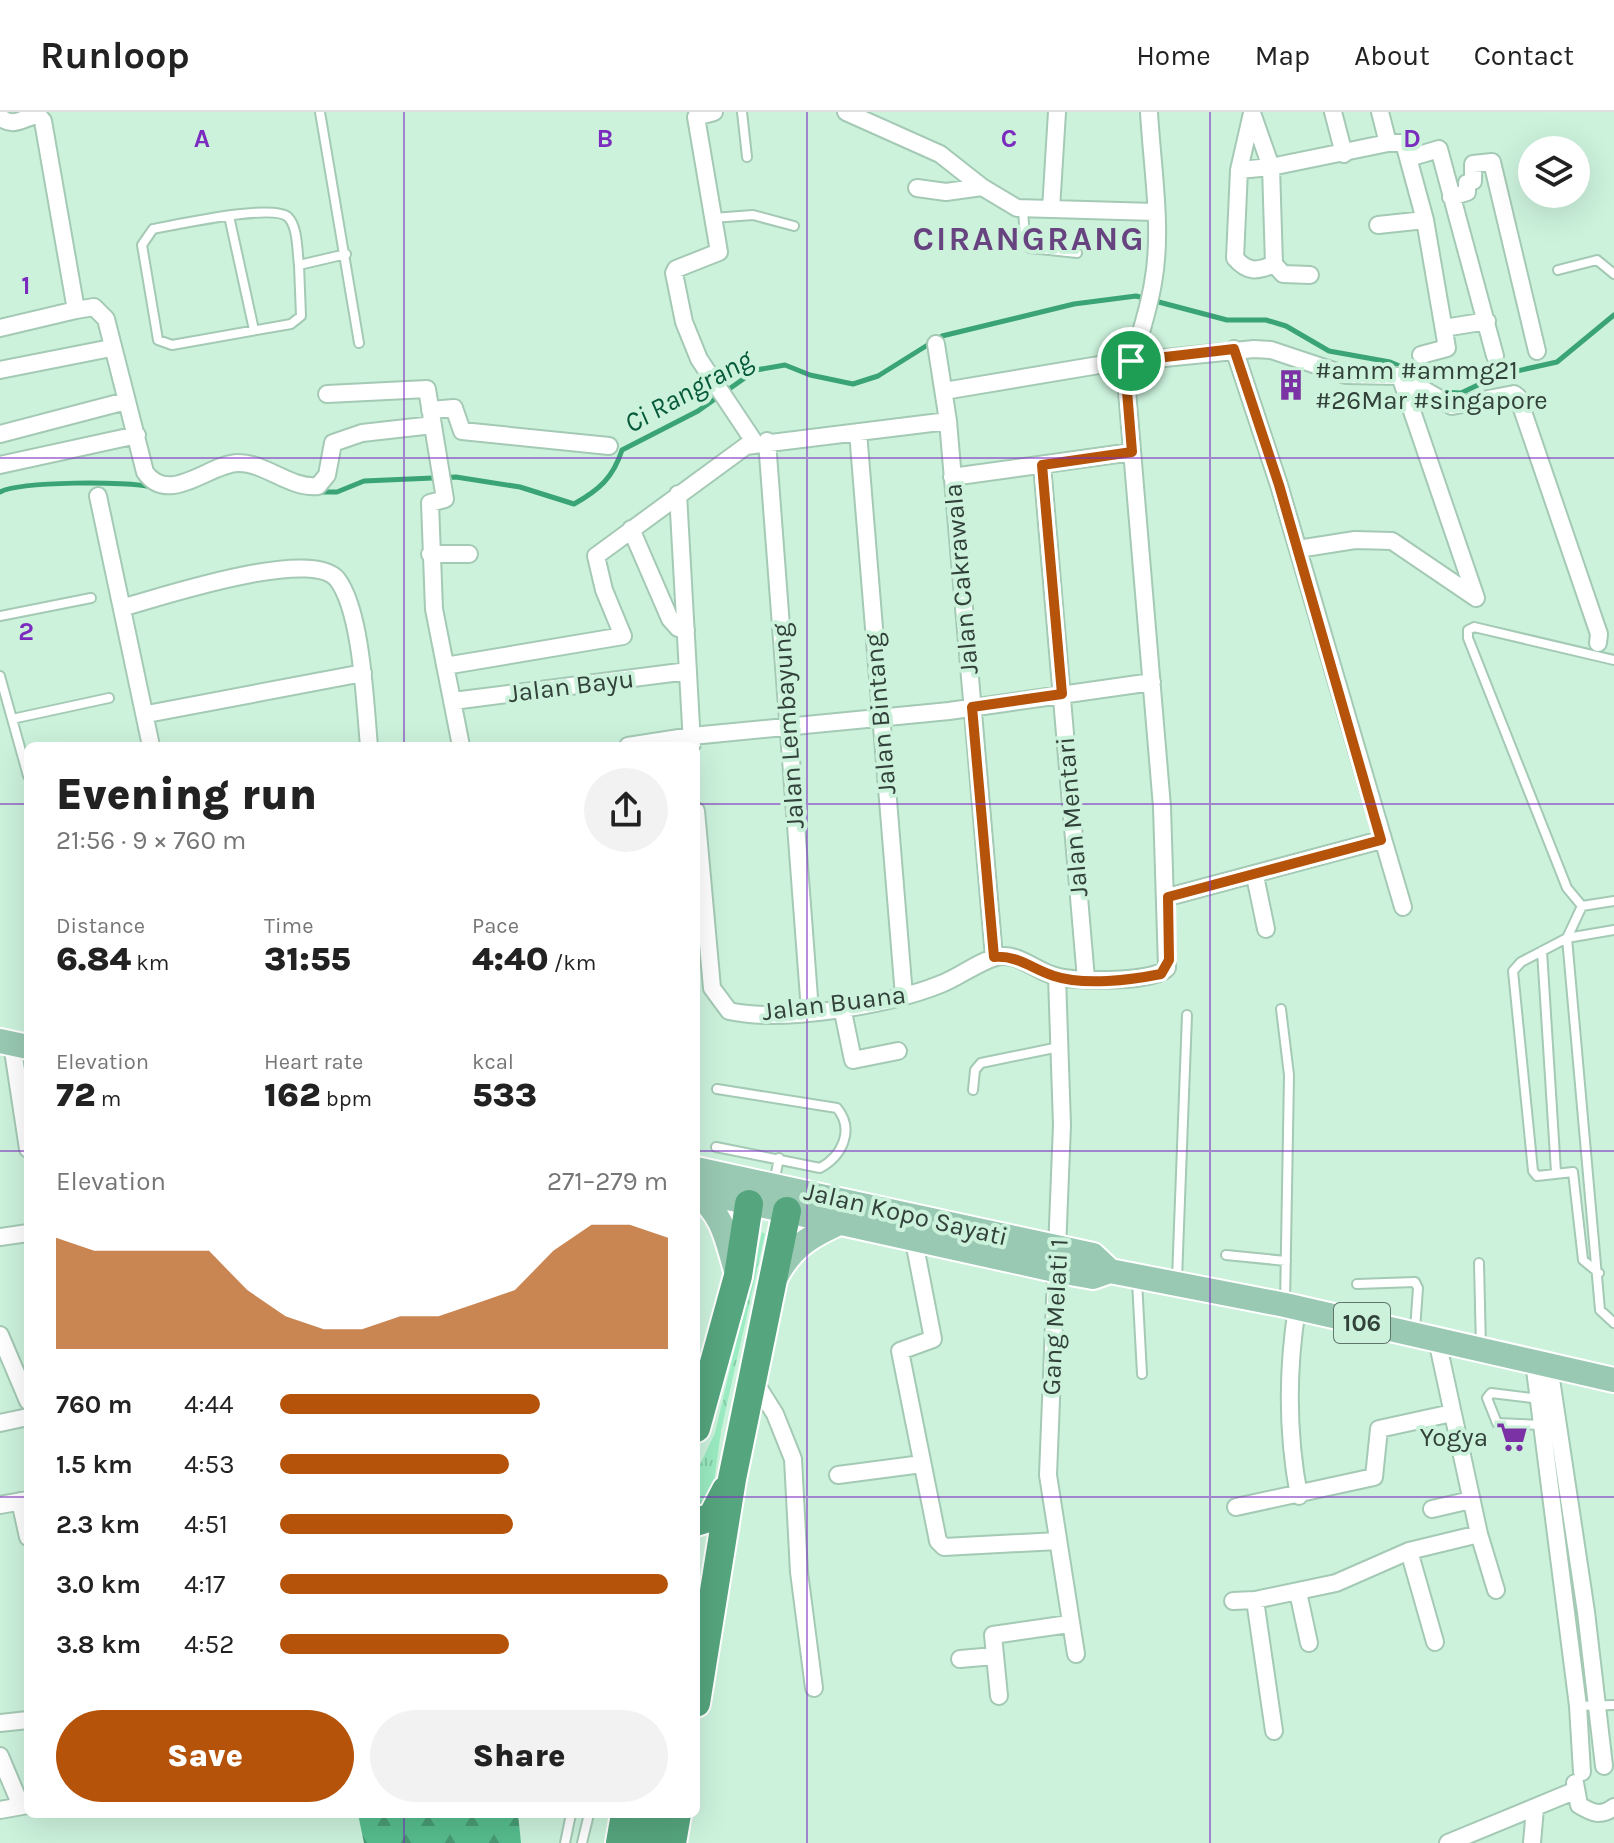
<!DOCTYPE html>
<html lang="en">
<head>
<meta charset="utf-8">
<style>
	body { margin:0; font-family:Karla,sans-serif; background:#f2f2f2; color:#222; height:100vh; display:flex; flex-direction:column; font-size:30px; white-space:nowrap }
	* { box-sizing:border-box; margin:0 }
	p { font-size:26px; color:#767676 }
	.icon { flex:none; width:44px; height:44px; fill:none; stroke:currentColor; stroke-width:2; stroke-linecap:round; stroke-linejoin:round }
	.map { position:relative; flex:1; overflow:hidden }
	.side { position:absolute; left:24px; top:630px; width:676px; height:1076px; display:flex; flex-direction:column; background:#fff; border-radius:12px; box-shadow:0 8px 32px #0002 }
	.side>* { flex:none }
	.controls { position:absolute; left:1518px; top:24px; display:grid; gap:16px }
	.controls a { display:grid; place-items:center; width:72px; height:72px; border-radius:50%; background:#fff; box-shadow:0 8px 32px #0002; font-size:40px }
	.pin { position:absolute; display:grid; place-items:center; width:68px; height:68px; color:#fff; margin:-34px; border:4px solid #fff; border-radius:50%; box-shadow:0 2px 8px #0007 }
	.round { display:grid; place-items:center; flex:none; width:84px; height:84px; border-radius:42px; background:#f2f2f2 }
	.head { display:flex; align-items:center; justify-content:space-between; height:136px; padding:0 32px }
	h1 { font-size:44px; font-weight:800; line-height:60px }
	.stats { display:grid; grid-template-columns:repeat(3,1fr); gap:12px; height:136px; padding:8px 32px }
	.stats div { display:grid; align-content:center }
	.stats b { font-size:34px; font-weight:800 }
	.stats small { font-size:22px; font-weight:400 }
	.stats p { font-size:22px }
	.chart { height:224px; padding:16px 32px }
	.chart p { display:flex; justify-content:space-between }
	.chart svg { width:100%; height:144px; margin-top:8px; fill:#b45309; opacity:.7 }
	.cta { display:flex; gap:16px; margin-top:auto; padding:16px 32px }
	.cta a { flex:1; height:92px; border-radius:48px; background:#b45309; color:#fff; font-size:32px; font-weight:800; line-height:92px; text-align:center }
	.cta a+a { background:#f2f2f2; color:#222 }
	ul { padding:0 32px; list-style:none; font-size:26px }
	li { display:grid; grid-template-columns:128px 96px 1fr; align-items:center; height:60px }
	li i { height:20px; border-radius:10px; background:#b45309 }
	header { display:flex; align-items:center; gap:48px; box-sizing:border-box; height:112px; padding:0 40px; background:#fff; border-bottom:2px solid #e0e0e0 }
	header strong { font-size:38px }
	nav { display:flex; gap:44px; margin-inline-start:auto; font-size:28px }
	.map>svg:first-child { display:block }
	.grass { fill:url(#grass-tufts) }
	.forest { fill:url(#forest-firs) }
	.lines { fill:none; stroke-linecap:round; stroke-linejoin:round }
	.stream { stroke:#3ba475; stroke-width:5 }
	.service-casing { stroke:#a4c9b4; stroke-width:12 }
	.minor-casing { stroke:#a4c9b4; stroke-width:20 }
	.primary-casing { stroke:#fff; stroke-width:28 }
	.motorway-casing { stroke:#fff; stroke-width:32 }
	.service { stroke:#fff; stroke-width:8 }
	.minor { stroke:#fff; stroke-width:16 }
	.primary { stroke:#99c9b2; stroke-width:24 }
	.motorway { stroke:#55a57e; stroke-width:28 }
	.route-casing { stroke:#fff; stroke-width:16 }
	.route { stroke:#b45309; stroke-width:10 }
	.grid { fill:none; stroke:#7b2cbf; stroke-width:2; stroke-opacity:0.55 }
	.labels { text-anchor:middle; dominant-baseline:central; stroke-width:8; stroke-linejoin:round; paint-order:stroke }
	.shield { fill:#ccf2dc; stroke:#60766a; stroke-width:2 }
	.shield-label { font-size:24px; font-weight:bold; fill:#324139 }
	.poi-label { font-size:26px; fill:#324139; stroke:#ccf2dc; text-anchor:start }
	.street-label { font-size:26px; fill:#324139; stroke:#ccf2dc }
	.water-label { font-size:28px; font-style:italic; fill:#055a3a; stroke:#ccf2dc }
	.district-label { font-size:34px; font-weight:bold; letter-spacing:2px; fill:#67447f; stroke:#ccf2dc }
	.grid-label { font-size:26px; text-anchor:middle; font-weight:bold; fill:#7b2cbf; stroke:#ccf2dc; stroke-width:8; stroke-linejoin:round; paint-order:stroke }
</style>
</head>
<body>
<header>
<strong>Runloop</strong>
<nav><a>Home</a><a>Map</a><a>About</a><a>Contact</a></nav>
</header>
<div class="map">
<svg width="1614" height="1731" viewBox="0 0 1614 1731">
	<defs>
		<pattern id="grass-tufts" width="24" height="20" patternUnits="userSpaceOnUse" patternTransform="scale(2)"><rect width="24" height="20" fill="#9becc2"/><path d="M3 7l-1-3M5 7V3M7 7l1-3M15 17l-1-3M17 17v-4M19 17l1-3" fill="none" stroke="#86cca7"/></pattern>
		<pattern id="forest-firs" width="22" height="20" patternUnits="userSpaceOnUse" patternTransform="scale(2)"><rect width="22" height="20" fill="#56bd8d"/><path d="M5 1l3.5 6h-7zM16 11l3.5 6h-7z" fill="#489b74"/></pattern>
	</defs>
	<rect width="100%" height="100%" fill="#ccf2dc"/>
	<path class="grass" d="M762 1120 765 1122 721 1319 711 1392 696 1401V1361L715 1321Z"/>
	<path class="forest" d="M358 1702H518L521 1731H364Z"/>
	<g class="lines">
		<path class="stream" d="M1439 280 1461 281 1499 263 1557 250 1614 203
			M0 380C20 369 128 369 152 375
			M317 380H337L364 369 456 365 520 375 574 392C599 378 613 366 622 338L698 299 756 258 785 253 810 263 853 272 878 264 942 224 1074 192 1136 184 1227 208H1266L1286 214 1329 239 1390 250 1421 263 1432 275"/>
		<defs>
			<path id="service" d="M320 0 359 231
				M742 0 747 45
				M1023 97 1025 128 1030 136 1077 141
				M229 104 254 218
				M713 106 753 103 794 114
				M299 153C297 139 298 115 288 105 272 91 176 113 153 117L142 133 158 228 172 233 291 212 301 204 299 153 346 142
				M1558 158 1597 148 1614 162
				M0 504 91 486
				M1614 548 1474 515 1468 518V526L1567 776 1582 794 1614 789
				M0 564 28 664
				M12 607 109 586
				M1582 794 1567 826 1521 850 1513 859 1533 1059 1537 1064 1573 1060 1583 1148 1599 1161
				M1614 818 1567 826 1600 1198 1614 1211
				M1542 839 1556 1060
				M1281 897 1289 963 1285 1192
				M973 978 975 958 981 951 1059 935
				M716 1035 820 1056C842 1044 855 1018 837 996L717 977
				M774 1071 779 1046
				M1226 1143 1286 1149
				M1479 1151 1481 1236
				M1177 1167 1187 903
				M1137 1169 1142 1262
				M1357 1172 1415 1170 1418 1176 1415 1218
				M1540 1287 1491 1281 1487 1286 1497 1311 1543 1313
				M1578 1594 1614 1593
				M565 1731 571 1702
				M582 1731 589 1702"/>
			<path id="minor" d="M714 0 696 5 719 140 676 157 674 161 684 210 699 247 755 331
				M846 0 940 42 982 75 1017 96 1155 100
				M1333 0 1344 42
				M1252 1 1239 58 1235 146C1247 160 1257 160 1274 152
				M1252 1 1271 55 1274 152
				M0 5C14 17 23 5 38 3L43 9 76 198 0 216
				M1388 31H1404L1425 108 1447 236 1421 243
				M1409 46 1439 37 1495 244
				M1239 58 1271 55 1388 31 1380 0
				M917 76 946 80 982 75
				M1451 85 1467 80V71L1473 69V52L1492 50 1537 239
				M1051 97 1057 0
				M1378 113 1425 108
				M1274 152 1283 162 1310 163
				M76 198 94 195 106 207 145 360C169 395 211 350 239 351 266 351 290 377 318 374L327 363 333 331 362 321 433 313
				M1444 216 1487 209
				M936 232 948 309 994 845
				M1234 237 1279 373 1403 795
				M0 258 111 236
				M1400 264 1476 486
				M944 279 1105 252 1254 237 1271 238 1346 263 1400 264 1452 294 1514 282 1518 285 1599 522 1598 531
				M327 282 427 277 445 387 430 391 434 497 461 634
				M430 298 454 296 462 319 609 334
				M858 320 904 884
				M0 322 126 289
				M767 329 810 899
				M0 353 137 323
				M1042 353 1086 867
				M952 365 1132 340
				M678 382 692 632
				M98 384 151 634
				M631 417 670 507 678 516 686 518
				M1298 437 1355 428 1392 429 1476 486
				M430 442H469
				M124 495C162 485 310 435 337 467 362 499 365 593 369 634
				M445 554 623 524 604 478 596 444 746 334 948 309
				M453 589 688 559
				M147 602 363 561
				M628 634 692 624 949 599 1152 570
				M696 699 712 876 729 899C783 911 889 893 941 872 959 865 978 850 996 845 1019 839 1038 862 1059 865 1080 869 1154 871 1167 856L1162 695 1127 279C1132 242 1147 208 1153 171 1163 117 1152 55 1149 0
				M1255 764 1266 817
				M1168 785 1381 728
				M1057 865 1062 1013 1048 1363 1076 1542
				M842 895 853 948 898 939
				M12 932 28 1037
				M913 1124 933 1227 900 1239 938 1429 944 1435 1058 1429
				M0 1125 28 1121
				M1297 1196C1287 1259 1287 1321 1299 1384
				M0 1223 28 1289
				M1437 1228 1479 1422 1496 1478
				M1534 1250 1578 1594 1582 1660
				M1549 1254 1586 1500 1604 1654
				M753 1267 775 1302 793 1347 799 1460 814 1576
				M0 1311 28 1305
				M838 1363 922 1352
				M20 1389 28 1425
				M0 1393 28 1388
				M1236 1395 1374 1365 1379 1317 1452 1301
				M1432 1397 1471 1388
				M1409 1439 1435 1530
				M1298 1480 1309 1531
				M1255 1488 1274 1619
				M1233 1489 1255 1488 1336 1471 1409 1439 1479 1422
				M960 1547 994 1544
				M999 1584 993 1523 1069 1512
				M0 1611 28 1608
				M0 1644 21 1694
				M1575 1671 1579 1693C1592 1701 1601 1705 1614 1695
				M0 1698 28 1693
				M1448 1731 1574 1679
				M1532 1731 1535 1696"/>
			<path id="primary" d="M0 929 28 935
				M696 1057 1093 1143 1110 1159
				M696 1079 1059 1159 1093 1165 1110 1159 1285 1193 1614 1268
				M696 1083C724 1100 728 1133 737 1162
				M777 1163C793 1133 814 1122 844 1109"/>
			<path id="motorway" d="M696 1316 738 1164 749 1092
				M696 1410 712 1405 726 1378
				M696 1591 732 1367 787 1099
				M620 1731 625 1702
				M647 1731 654 1702
				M672 1731 677 1702"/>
		</defs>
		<use href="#service" class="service-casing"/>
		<use href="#minor" class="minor-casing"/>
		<use href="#primary" class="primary-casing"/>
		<use href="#motorway" class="motorway-casing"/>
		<use href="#service" class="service"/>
		<use href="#minor" class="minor"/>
		<use href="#primary" class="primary"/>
		<use href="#motorway" class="motorway"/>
	</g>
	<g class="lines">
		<defs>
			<path id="route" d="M1234 237 1279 373 1381 728 1168 785 1169 848 1161 862C1131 868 1084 874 1054 864 1032 857 1018 843 994 845L972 595 1062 582 1042 353 1132 340 1127 279 1131 249Z"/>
		</defs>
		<use href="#route" class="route-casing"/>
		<use href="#route" class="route"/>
	</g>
	<path class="grid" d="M404 0V634M807 0V1731M1210 0V1731M0 346H1614M0 692H28M696 692H1614M0 1039H28M696 1039H1614M0 1385H28M696 1385H1614M404 1702V1731"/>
	<defs>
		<symbol id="building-bare" viewBox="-9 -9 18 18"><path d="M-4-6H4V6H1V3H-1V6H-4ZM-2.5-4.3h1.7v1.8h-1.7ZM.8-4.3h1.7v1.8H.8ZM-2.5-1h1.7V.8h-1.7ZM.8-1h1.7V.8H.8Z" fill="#7b32a4" stroke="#ccf2dc" stroke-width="2.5" paint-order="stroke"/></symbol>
		<symbol id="supermarket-bare" viewBox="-9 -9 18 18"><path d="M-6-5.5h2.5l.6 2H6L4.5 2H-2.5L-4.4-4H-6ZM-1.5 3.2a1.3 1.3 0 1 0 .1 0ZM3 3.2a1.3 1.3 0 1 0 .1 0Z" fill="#7b32a4" stroke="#ccf2dc" stroke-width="2.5" paint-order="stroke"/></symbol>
	</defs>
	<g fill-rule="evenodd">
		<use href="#building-bare" x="1269" y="251" width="44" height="44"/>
		<use href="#supermarket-bare" x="1490" y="1303" width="44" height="44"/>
	</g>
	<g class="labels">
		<rect class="shield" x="1334" y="1191" width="56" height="40" rx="6"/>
		<g class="shield-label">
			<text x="1362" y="1211">106</text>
		</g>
		<g class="poi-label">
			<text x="1315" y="258">#amm #ammg21<tspan x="1315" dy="30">#26Mar #singapore</tspan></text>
			<text x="1488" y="1325" text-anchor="end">Yogya</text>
		</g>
		<g class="street-label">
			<text transform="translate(961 467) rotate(-95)">Jalan Cakrawala</text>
			<text transform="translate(571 574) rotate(-7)">Jalan Bayu</text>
			<text transform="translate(880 602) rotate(-95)">Jalan Bintang</text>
			<text transform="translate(788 614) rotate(-94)">Jalan Lembayung</text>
			<text transform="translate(1072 705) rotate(-95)">Jalan Mentari</text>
			<text transform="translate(834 891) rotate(-7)">Jalan Buana</text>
			<text transform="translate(906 1102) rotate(13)">Jalan Kopo Sayati</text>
			<text transform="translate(1055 1205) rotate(-87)">Gang Melati 1</text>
		</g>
		<g class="water-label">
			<text transform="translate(688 279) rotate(-29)">Ci Rangrang</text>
		</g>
		<g class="district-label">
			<text x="1029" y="127">CIRANGRANG</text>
		</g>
	</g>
	<g class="grid-label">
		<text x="202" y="35">A</text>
		<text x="605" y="35">B</text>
		<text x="1009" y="35">C</text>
		<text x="1412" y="35">D</text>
		<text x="26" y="182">1</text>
		<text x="26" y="528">2</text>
	</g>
</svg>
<div class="controls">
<a><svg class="icon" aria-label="layers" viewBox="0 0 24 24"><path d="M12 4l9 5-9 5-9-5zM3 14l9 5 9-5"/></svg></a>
</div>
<div class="pin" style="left:1131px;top:249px;background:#1e9e55"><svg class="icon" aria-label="arrive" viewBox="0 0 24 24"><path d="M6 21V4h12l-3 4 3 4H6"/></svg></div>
<section class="side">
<div class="head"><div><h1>Evening run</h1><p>21:56 · 9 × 760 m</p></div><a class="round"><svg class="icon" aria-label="share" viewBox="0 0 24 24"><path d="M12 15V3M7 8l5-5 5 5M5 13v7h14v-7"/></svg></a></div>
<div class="stats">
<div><p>Distance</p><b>6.84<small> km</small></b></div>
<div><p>Time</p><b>31:55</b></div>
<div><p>Pace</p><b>4:40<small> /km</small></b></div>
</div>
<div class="stats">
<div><p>Elevation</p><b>72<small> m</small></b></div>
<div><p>Heart rate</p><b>162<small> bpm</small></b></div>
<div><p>kcal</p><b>533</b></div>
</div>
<div class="chart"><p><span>Elevation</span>271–279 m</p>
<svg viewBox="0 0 160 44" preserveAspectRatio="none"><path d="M0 44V10L10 14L20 14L30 14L40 14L50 26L60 34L70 38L80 38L90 34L100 34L110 30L120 26L130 14L140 6L150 6L160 10V44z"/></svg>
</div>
<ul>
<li><b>760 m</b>4:44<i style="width:67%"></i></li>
<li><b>1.5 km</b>4:53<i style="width:59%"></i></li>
<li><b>2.3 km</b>4:51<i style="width:60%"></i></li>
<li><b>3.0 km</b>4:17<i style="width:100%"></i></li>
<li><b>3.8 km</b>4:52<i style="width:59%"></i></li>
</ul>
<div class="cta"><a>Save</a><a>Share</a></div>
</section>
</div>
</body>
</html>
